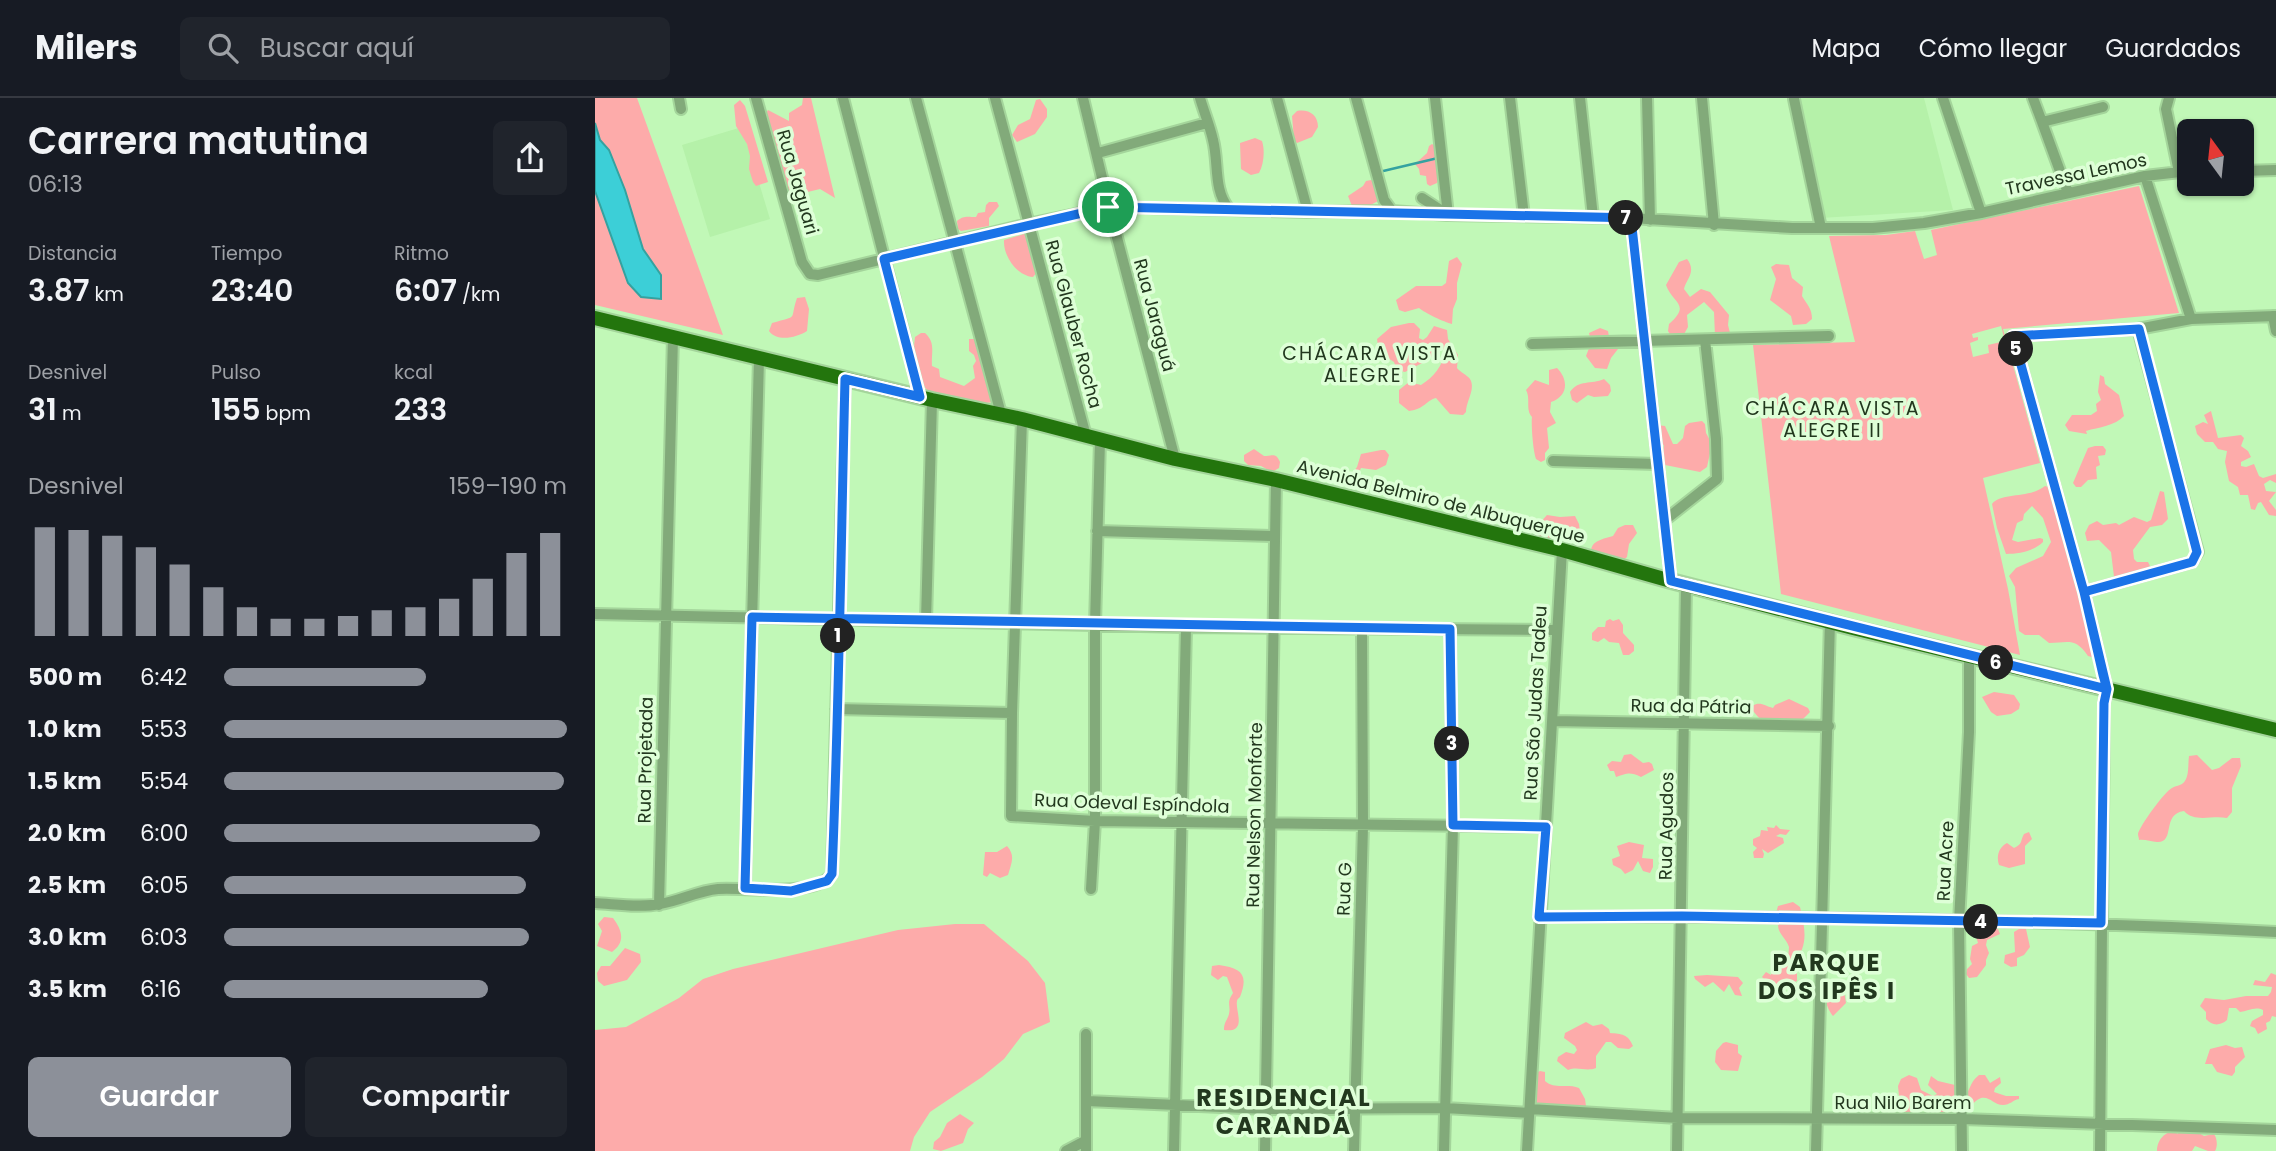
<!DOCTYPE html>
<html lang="es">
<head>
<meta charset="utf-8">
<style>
	body { margin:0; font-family:Poppins,sans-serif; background:#20242c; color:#f1f3f6; height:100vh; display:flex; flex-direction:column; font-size:26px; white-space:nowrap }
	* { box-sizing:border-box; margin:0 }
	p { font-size:23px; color:#9ea1a6 }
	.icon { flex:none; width:38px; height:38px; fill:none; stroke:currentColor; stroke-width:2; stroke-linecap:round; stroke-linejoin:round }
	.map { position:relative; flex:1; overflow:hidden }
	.sheet { display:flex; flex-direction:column; background:#171b24; width:595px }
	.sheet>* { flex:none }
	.needle { width:46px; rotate:345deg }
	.fabs { position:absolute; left:1582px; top:21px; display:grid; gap:14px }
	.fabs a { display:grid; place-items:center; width:77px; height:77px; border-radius:10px; background:#171b24; box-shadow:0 2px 5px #0004; font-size:35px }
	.pin { position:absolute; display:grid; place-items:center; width:60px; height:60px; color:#fff; margin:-30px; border:4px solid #fff; border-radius:50%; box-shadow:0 2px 7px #0007 }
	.km { position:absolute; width:35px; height:35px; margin:-18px; border-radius:50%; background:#222; color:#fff; font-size:19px; line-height:35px; text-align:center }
	.round { display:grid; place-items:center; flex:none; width:74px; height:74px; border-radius:10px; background:#20242c }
	.headline { display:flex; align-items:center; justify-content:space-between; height:119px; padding:0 28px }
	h1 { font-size:38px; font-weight:600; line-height:52px }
	.figures { display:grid; grid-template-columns:repeat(3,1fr); gap:10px; height:119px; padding:7px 28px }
	.figures div { display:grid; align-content:center }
	.figures b { font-size:30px; font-weight:600 }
	.figures small { font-size:19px; font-weight:400 }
	.figures p { font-size:19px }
	.chart { height:196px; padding:14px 28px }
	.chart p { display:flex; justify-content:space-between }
	.chart svg { width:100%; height:126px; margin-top:7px; stroke:#8c9099; stroke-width:6 }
	.primary-button { display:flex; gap:14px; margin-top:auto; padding:14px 28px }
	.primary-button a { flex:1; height:80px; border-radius:10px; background:#8c9099; color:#fff; font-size:28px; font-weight:600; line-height:80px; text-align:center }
	.primary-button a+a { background:#20242c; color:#f1f3f6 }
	ul { padding:0 28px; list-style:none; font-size:23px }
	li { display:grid; grid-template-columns:112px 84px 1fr; align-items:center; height:52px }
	li i { height:18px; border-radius:9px; background:#8c9099 }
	header { display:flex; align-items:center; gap:42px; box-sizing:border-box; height:98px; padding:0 35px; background:#171b24; border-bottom:2px solid #363941 }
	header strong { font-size:33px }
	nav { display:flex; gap:38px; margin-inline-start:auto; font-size:24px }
	.search { width:490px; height:63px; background:#20242c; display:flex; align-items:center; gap:18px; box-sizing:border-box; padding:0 24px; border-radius:10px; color:#9ea1a6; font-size:26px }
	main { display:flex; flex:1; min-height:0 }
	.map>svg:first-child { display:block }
	.built { fill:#b5f1a9 }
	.green { fill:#fdabaa; fill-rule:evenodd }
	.water { fill:#3ccfd7; stroke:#34a2a0; stroke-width:2 }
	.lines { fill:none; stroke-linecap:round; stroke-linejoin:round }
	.stream { stroke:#34a2a0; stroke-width:2.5 }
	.minor-casing { stroke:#a4d59b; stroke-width:14 }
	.major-casing { stroke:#a4d59b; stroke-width:18 }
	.minor { stroke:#82aa7a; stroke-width:10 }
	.major { stroke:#23750d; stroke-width:14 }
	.route-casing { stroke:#fff; stroke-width:14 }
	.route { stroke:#1a73e8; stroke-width:9 }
	.labels { text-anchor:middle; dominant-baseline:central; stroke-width:7; stroke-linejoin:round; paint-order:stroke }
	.street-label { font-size:18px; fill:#22381e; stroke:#deffd7 }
	.neighbourhood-label { font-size:19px; letter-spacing:2px; fill:#22381e; stroke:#deffd7 }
	.district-label { font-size:24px; font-weight:bold; letter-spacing:2px; fill:#22381e; stroke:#deffd7 }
</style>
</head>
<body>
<header>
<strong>Milers</strong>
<div class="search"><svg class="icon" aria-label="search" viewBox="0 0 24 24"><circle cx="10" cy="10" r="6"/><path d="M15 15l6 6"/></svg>Buscar aquí</div>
<nav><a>Mapa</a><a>Cómo llegar</a><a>Guardados</a></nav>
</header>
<main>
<section class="sheet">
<div class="headline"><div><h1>Carrera matutina</h1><p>06:13</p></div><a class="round"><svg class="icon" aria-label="share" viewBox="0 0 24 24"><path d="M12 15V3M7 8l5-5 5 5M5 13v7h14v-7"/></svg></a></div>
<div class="figures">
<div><p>Distancia</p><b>3.87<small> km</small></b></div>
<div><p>Tiempo</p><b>23:40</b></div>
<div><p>Ritmo</p><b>6:07<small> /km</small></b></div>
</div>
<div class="figures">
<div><p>Desnivel</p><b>31<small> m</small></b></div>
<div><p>Pulso</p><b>155<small> bpm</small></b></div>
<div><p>kcal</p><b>233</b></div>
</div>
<div class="chart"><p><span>Desnivel</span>159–190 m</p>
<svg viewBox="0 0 160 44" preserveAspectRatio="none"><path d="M5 44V6M15 44V7M25 44V9M35 44V13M45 44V19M55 44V27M65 44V34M75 44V38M85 44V38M95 44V37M105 44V35M115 44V34M125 44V31M135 44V24M145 44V15M155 44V8"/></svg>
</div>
<ul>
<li><b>500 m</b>6:42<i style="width:59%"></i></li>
<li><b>1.0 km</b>5:53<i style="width:100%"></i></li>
<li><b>1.5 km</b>5:54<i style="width:99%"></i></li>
<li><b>2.0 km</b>6:00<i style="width:92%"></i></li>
<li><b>2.5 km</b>6:05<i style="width:88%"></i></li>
<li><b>3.0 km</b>6:03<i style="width:89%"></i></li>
<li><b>3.5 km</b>6:16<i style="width:77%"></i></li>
</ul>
<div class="primary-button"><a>Guardar</a><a>Compartir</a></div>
</section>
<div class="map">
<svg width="1681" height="1053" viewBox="0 0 1681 1053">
	<rect width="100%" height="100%" fill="#c1f8b7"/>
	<path class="built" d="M1200 0H1329L1358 112 1225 120Z
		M147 29 175 121 115 139 87 47Z"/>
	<path class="green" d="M0 0H42L128 237 0 207Z
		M208 0H216L240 100 225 91 192 99 169 19 173 12 194 23V15L207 7Z
		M445 1 452 11V19L440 36 422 44 417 37 423 27 435 21 441 2Z
		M145 2 150 8 173 84 161 88 158 84 154 71 155 58 152 46 141 28 139 7Z
		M702 13C714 11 723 17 723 29L717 39 702 45 699 42 697 18Z
		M660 40 667 43C670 52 669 66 664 75L656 77 646 71 645 45Z
		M837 46 842 49 844 78 842 85 835 88 832 86 831 78 825 77 824 71 820 66 832 55 834 48Z
		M776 82 780 85 785 102 768 111 757 108 753 98 768 88 771 83Z
		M1544 88 1584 215 1408 231 1445 365 1388 380 1413 491 1425 557 1186 496 1158 247 1260 244 1234 138 1291 137 1320 133 1329 161 1342 157 1336 132ZM1406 228 1410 243 1393 247 1394 255 1378 259 1375 245 1383 242V239L1378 240 1377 236Z
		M394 104H402L404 108 394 120V128L366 133 363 131 362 123C369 117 373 119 381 119L383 115 390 114 391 107Z
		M429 136 432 137 442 174 438 179C422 178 408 158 409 142Z
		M862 159 867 166 862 185V201L858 211 857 226C849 224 830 215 824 210L810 214 804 212 801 202 821 188H847L851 185 854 163Z
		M1092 161C1102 174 1091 181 1089 191L1095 199 1106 191 1115 194 1134 217 1133 227 1135 235 1120 238 1119 214 1109 204 1092 217 1093 229 1088 238H1076L1073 233 1074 226C1097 206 1077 205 1071 187L1084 164Z
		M1181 166 1194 167 1197 180 1208 189 1207 198C1212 207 1217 210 1217 221L1211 226 1198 227 1196 218 1175 202 1181 181 1176 169Z
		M210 199 214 211 212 233C201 240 182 244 174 233L177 225C205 217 194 223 202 200Z
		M814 225H819L825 231 824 240 828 242 832 239 839 228 852 232 853 241 863 257 862 270C865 274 872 277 875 281 881 291 871 303 871 314L868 317 855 316 841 300C830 303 830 311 814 313L804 305V292L814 284 826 287C839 279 847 268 851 253L847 251 829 264 810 274 802 272 799 264 784 254 782 241 796 229Z
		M1005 230 1013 233 1014 239 1023 251 1016 260 1012 271 1000 270 991 258 996 245 994 235Z
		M326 235H330C341 245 336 254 337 268L344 271 345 279 369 288 380 280 378 268 381 263 379 257 374 253V241H390L393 246 402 289 407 294 406 303 391 305 388 309 333 294C321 276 317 260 320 239Z
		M962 270C974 282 973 298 956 304L955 314 961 325 952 330 954 350 950 355V362L946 364 941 361C938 353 936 326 937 319 930 311 936 301 931 292L940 282 954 287V272Z
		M1505 277 1509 279 1510 286 1524 297 1529 318C1520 328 1504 329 1491 333L1492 336 1474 333 1470 327 1477 317H1496L1502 313 1501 306 1506 302 1503 294Z
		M1009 281 1015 287 1016 293 1013 298 999 299 993 297 982 305 977 302 975 294C984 281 996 287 1009 281Z
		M1616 313 1623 340 1646 337 1649 340 1646 348 1653 353 1656 359 1646 364V368L1651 369 1659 366 1664 378 1668 380 1681 376V385L1675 382 1669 386 1671 393 1681 394 1674 403 1681 412V418L1674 417 1666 404 1663 405 1660 412 1656 411 1653 397H1645L1643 389 1634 383 1630 364 1632 353 1623 351 1618 344H1610L1602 336 1600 328 1608 324 1613 326 1609 317Z
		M1107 323 1110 326 1111 335 1117 346 1112 369 1105 374 1070 367 1067 359 1069 347 1064 345 1062 327 1070 328 1078 346H1082L1088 340 1090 328 1094 325Z
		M1500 348H1508L1511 352 1510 357 1503 358 1505 367 1501 369 1502 381 1493 382 1486 389H1481L1478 385 1493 350Z
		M659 351 669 358C677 358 681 354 685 364L684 370 677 374 666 368 653 367 649 363V357Z
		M786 352H790L794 357 791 367 781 372 766 370 760 384 756 377 762 369 766 356Z
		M1450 388 1456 390 1476 457 1500 560 1493 558C1480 539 1473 545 1454 545L1444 537H1430L1424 533 1420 489 1414 478 1421 470 1448 458 1456 444 1448 420 1437 408 1429 416 1428 422 1422 425 1417 442 1423 444 1445 440 1448 441V444C1439 453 1424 456 1411 456L1402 430 1397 406C1406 394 1434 401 1450 388Z
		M1565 393 1569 394 1573 421 1567 427 1555 429 1538 452 1539 461 1542 464H1553L1555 468C1548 473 1528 479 1519 479L1516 454 1504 442 1492 443 1490 435 1494 427 1502 423 1508 427 1521 425 1524 427 1539 419 1552 424 1556 422Z
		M952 417 965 419 980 418 984 426 985 434 980 440 967 442 960 447 940 441 941 429Z
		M1030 427H1038L1042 435 1034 446 1032 459 1022 468 996 454C996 442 1009 441 1018 438L1023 430Z
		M1015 521 1018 523 1024 521 1028 527V535L1039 547V553L1034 557H1028L1024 545 1014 544 1009 540 1003 544 997 542V535L1003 529H1010L1011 523Z
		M1399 594 1419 597 1425 606 1424 611 1416 616 1402 618 1396 614 1387 599Z
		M1194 601 1213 610 1215 614 1206 623 1190 626 1182 620C1167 628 1166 621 1157 612V608C1166 603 1169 608 1178 610L1180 607Z
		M1036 656 1048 665 1054 664 1057 666 1059 672 1046 679C1035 674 1033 675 1021 679L1019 673H1015L1012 667 1017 663 1026 664 1029 657Z
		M1602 657 1617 672 1624 670 1637 660H1645L1646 668 1637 690V714L1632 720C1616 717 1600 725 1589 713 1566 716 1581 745 1562 744 1556 744 1550 741 1544 742 1544 740 1543 738 1543 736 1544 729 1570 693 1577 690 1582 687 1588 688 1591 681 1594 675 1593 665 1594 658Z
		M1181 727 1185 731 1195 732 1191 737 1185 736 1181 738 1188 740 1189 745 1173 755 1167 751 1169 756 1168 760H1159L1158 754 1162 750 1158 747V741L1165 738 1166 732 1173 733 1172 729 1179 730Z
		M1434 734 1437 741 1430 748V766L1414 770 1404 767C1401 758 1404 749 1412 745L1419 750C1428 746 1425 743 1429 736Z
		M1034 744 1049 747 1047 760 1058 761V769L1055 775 1048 773 1043 763 1038 772 1030 776 1026 771 1018 767 1017 761 1025 758 1022 748Z
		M412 748C421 758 416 766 413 777L405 780 395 775 392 779 388 777 390 754H402Z
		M1198 804 1205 809C1210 831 1214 846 1199 865L1193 862 1194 849C1191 839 1180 835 1184 822L1181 815 1183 808Z
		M9 819 18 820C27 832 31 844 17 854L2 848 7 833 3 826Z
		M360 826H389L433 863 450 885 455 924 428 936 409 961 387 979 335 1014 319 1039 315 1053H0V932L31 929 84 900 108 881 138 871 303 832Z
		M1394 828 1403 831 1405 836 1392 842 1391 847 1394 855 1391 862V867L1382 879 1374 880 1371 876 1372 871 1377 866 1375 861 1377 848 1383 845 1380 835 1386 829Z
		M1424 831H1431L1435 849 1429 857 1422 860V868L1416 869 1409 865 1410 857 1420 854 1419 834Z
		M30 850 45 856 46 864 32 882 9 888 3 883 2 875 6 868H15Z
		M1185 865 1202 869V883L1191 888 1177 889 1167 879 1171 874 1176 877 1178 869Z
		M624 867C646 870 654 876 645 899 644 900 642 901 642 903 640 913 653 935 629 932 629 924 632 923 634 916 636 907 631 905 638 895L632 879 628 878 623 882 616 877 617 868Z
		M1676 875 1681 877V919L1677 918 1675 923 1671 925 1672 931 1663 936 1660 930 1655 928 1657 923 1668 917V912C1660 908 1653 913 1645 914L1641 910H1634L1632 922C1625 928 1617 928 1611 921V914L1605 908 1610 900 1629 902 1651 898H1673L1676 894 1677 889 1658 887 1660 882 1670 884Z
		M1112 877 1143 879 1148 885 1144 890 1147 898 1140 897 1134 886 1129 894 1118 884 1110 889 1100 881 1099 878Z
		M1241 881 1248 887 1251 905 1238 918C1233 913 1227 896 1230 888 1231 884 1237 883 1241 881Z
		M991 924 998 928 1007 926 1014 931 1015 935C1027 936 1033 936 1038 948L1034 951 1023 950 1016 944H1011L1001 958V970C991 974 983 968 973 972L962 963 963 959 971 954 979 956 982 952 980 948 969 940 970 935Z
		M1131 944 1143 947V955L1147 958 1143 973 1126 972 1120 964 1121 953 1128 945Z
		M1631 947 1640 950 1647 949 1650 959 1640 969V974L1637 978 1622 974 1617 966H1610L1615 951Z
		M945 973 950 974V983C960 992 972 985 984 990L990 1001 991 1008 988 1011 942 1008 940 1000 941 975Z
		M1314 977 1322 980 1326 992 1338 998 1342 996 1333 987 1336 978 1343 983 1360 987V1000L1358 1012 1348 1018 1342 1015 1338 1009 1332 1013 1323 1012 1322 1016 1306 1017 1303 988 1306 981Z
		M1384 977H1390L1395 985 1405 979 1406 985 1400 990 1399 994 1411 998H1424V1001C1418 1002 1415 1007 1408 1007 1399 1007 1395 998 1386 1000 1380 1002 1378 1007 1372 1010L1368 999C1377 992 1373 986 1384 977Z
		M365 1016 379 1025 373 1031 368 1045 346 1053 338 1051 339 1044 345 1039 352 1025Z
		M1587 1032 1602 1034 1609 1038 1619 1036C1622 1040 1623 1048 1620 1053H1613L1600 1048 1597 1053H1562C1562 1042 1570 1033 1581 1033L1582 1036Z"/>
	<path class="water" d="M0 25 5 42 14 52 30 92 48 151 66 177V201L46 199 33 185 0 93Z"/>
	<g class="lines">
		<path class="stream" d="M784 74 843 60"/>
		<defs>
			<path id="minor" d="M84 0 86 11
				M161 0 207 164 215 176 223 177 433 126 514 109 713 114 797 113 853 117 1036 120 1197 130H1278L1329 125 1386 115 1550 78 1594 73
				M248 0 325 299
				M321 0 406 316
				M400 0 491 338
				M488 0 514 109 580 361
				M605 0C609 14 615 28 618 42 624 65 618 92 634 111
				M682 0 713 114
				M761 0 789 102 797 113
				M840 0 853 117
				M915 0 929 118
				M985 0 998 119
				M1052 0 1055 122
				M1107 0 1119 127
				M1348 0 1386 115
				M1438 0 1447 24
				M1574 0 1571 11 1584 74
				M1199 1 1226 130
				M503 55 612 25
				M1647 73 1681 72
				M1550 78 1596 221
				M1473 95 1447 24 1508 9
				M827 100 850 115
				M1036 120 1076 483
				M1678 218 1681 233
				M937 246 1234 238
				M427 321 417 615 416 718 500 723 951 729
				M958 363 1062 366
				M1070 422 1122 381 1121 341 1110 242
				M502 433 680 438
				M1489 494 1597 464 1603 454 1543 231
				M0 516 591 529 961 532
				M331 523 337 302
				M241 611 417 615
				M957 623 1234 628
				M150 790 164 260
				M496 791 500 723V527L505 342
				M0 805C20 806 45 810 65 806 85 803 102 793 123 791 151 789 220 800 237 776L250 281
				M64 807 78 238
				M944 819C1190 818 1436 821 1681 834
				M492 1003 671 1011 850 1010 934 1015
				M935 1011 1083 1020 1368 1021 1681 1032
				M471 1053 490 1043
				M491 1053V936
				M579 1053 591 529
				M670 1053 681 382
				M759 1053 768 728 767 530
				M849 1053 858 727 855 531
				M932 1053 967 452
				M1082 1053 1091 487
				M1221 1053 1235 522
				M1367 1053 1364 824 1374 634V558
				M1505 1053 1509 605 1512 591 1489 494 1418 238 1543 231 1596 221 1681 218"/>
			<path id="major" d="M0 220 337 302 427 321 580 361 681 382 967 452 1076 483 1258 530 1681 632"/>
		</defs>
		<use href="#minor" class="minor-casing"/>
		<use href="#major" class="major-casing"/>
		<use href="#minor" class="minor"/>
		<use href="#major" class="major"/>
	</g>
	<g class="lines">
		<defs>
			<path id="route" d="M513 109 289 161 325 299 250 281C246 446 244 611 237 776L232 783 196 793 150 790 157 519C390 524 623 529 855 531L858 727 951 729 944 819 1087 818 1506 825 1509 605 1512 591 1489 494 1418 238 1544 231 1602 454 1597 464 1489 494 1508 577 1512 591 1076 483 1036 120C862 115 688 112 513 109"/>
		</defs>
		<use href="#route" class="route-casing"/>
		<use href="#route" class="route"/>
	</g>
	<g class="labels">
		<g class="street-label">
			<text transform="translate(1481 76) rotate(-12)">Travessa Lemos</text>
			<text transform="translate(203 84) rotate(74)">Rua Jaguari</text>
			<text transform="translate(560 217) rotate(75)">Rua Jaraguá</text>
			<text transform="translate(479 226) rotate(75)">Rua Glauber Rocha</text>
			<text transform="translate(846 403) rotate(14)">Avenida Belmiro de Albuquerque</text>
			<text transform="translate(940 605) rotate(-87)">Rua São Judas Tadeu</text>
			<text transform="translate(1096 608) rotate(1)">Rua da Pátria</text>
			<text transform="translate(50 662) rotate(-89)">Rua Projetada</text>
			<text transform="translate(537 705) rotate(2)">Rua Odeval Espíndola</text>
			<text transform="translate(659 717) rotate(-89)">Rua Nelson Monforte</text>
			<text transform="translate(1071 728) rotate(-89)">Rua Agudos</text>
			<text transform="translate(1350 763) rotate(-87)">Rua Acre</text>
			<text transform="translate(749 791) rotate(-88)">Rua G</text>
			<text x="1308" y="1004">Rua Nilo Barem</text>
		</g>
		<g class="neighbourhood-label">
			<text x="775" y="255">CHÁCARA VISTA<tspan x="775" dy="22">ALEGRE I</tspan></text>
			<text x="1238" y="310">CHÁCARA VISTA<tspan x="1238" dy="22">ALEGRE II</tspan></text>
		</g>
		<g class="district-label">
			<text x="1232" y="864">PARQUE<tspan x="1232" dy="28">DOS IPÊS I</tspan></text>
			<text x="689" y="999">RESIDENCIAL<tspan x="689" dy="28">CARANDÁ</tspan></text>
		</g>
	</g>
</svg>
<div class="fabs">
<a><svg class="needle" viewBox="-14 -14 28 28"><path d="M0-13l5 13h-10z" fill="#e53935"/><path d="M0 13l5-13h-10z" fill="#9ea1a6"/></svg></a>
</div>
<div class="pin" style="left:513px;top:109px;background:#1e9e55"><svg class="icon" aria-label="arrive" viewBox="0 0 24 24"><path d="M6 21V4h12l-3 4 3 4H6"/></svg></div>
<b class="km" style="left:243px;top:538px">1</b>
<b class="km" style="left:857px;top:646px">3</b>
<b class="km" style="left:1386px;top:824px">4</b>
<b class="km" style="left:1421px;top:251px">5</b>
<b class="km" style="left:1401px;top:565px">6</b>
<b class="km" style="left:1031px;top:120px">7</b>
</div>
</main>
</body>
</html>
